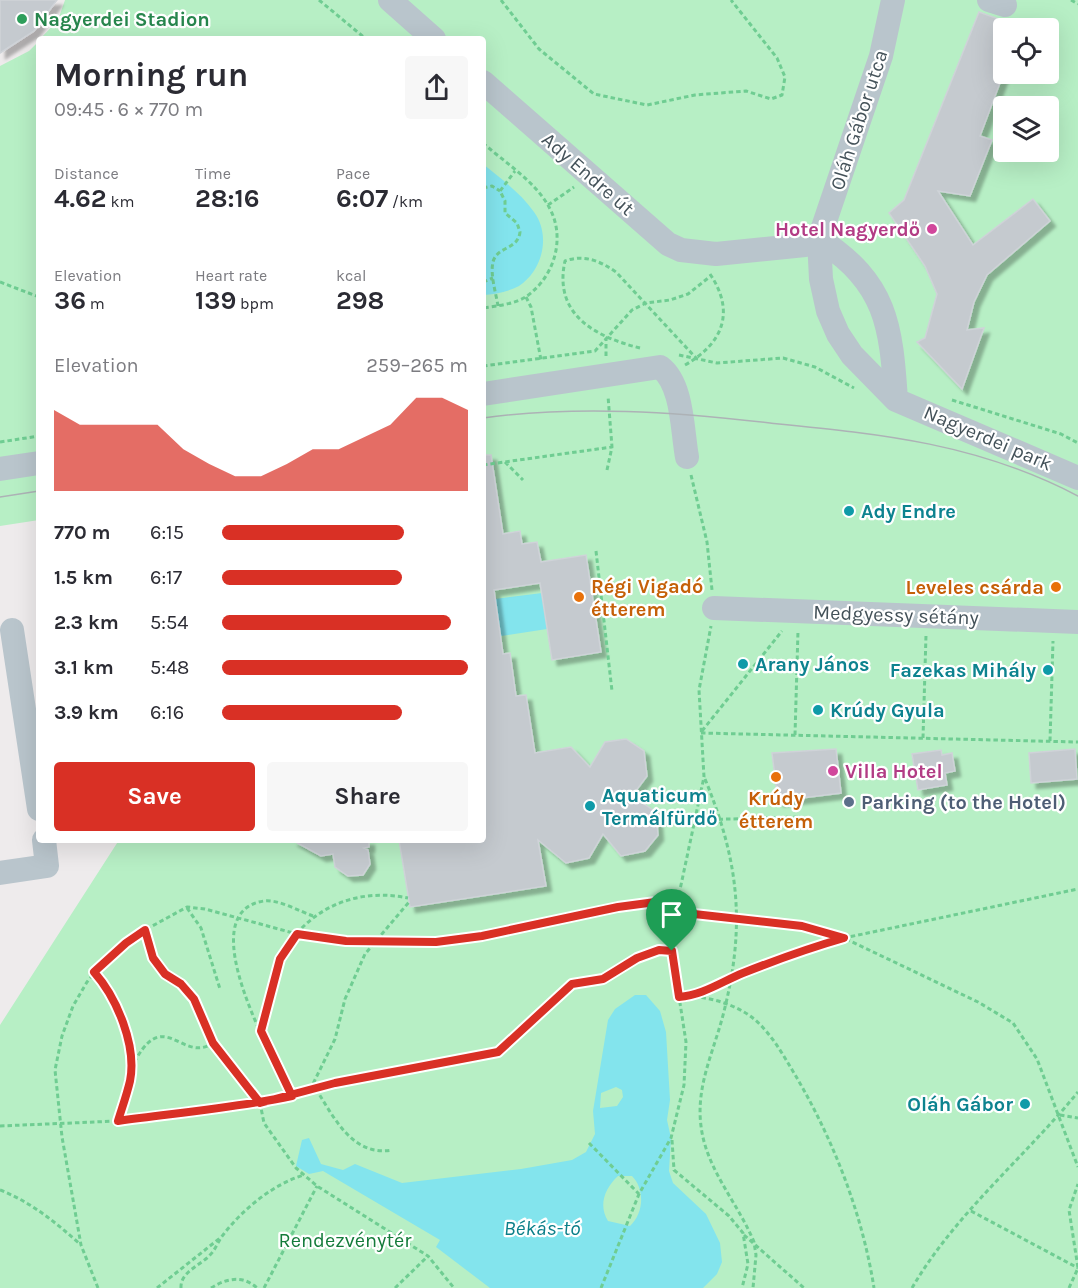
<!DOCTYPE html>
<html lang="en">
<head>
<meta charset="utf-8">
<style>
	body { margin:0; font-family:Karla,sans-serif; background:#f7f7f7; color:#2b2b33; height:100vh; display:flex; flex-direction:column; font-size:22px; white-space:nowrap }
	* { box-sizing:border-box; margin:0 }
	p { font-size:20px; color:#7c7c81 }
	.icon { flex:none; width:33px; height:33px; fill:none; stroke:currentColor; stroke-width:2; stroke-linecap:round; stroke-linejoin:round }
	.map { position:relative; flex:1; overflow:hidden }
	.drawer { position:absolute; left:36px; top:36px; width:450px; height:807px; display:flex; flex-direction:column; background:#fff; border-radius:6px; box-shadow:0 6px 24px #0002 }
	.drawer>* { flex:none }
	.tools { position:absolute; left:993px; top:18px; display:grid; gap:12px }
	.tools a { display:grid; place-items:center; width:66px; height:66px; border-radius:6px; background:#fff; box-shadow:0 6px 24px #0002; font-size:30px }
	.pin { position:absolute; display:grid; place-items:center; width:51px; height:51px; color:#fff; margin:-62px -26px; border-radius:50% 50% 50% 0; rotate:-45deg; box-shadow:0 0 6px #0007 }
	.pin .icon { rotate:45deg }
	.round { display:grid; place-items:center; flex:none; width:63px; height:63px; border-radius:6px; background:#f7f7f7 }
	.overview { display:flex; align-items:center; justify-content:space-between; height:102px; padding:0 18px }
	h1 { font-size:33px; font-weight:700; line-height:45px }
	.stats { display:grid; grid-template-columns:repeat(3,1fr); gap:9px; height:102px; padding:6px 18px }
	.stats div { display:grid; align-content:center }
	.stats b { font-size:26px; font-weight:700 }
	.stats small { font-size:16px; font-weight:400 }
	.stats p { font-size:16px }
	.chart { height:168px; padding:12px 18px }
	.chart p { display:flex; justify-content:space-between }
	.chart svg { width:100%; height:108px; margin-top:6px; fill:#d93025; opacity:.7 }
	.action { display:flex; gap:12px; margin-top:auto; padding:12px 18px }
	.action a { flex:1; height:69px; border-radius:6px; background:#d93025; color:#fff; font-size:24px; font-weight:700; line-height:69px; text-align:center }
	.action a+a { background:#f7f7f7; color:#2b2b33 }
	ul { padding:0 18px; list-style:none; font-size:20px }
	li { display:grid; grid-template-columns:96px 72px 1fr; align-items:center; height:45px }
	li i { height:15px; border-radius:8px; background:#d93025 }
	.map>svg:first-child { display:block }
	.green { fill:#b7efc5; fill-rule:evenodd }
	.water { fill:#83e4ed; fill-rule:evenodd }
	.building { fill:#c5cacf; stroke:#cfd3d8; stroke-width:1.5; filter:url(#shadow) }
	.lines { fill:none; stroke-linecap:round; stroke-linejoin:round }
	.path { stroke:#6fcd92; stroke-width:3; stroke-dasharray:4.5 3; stroke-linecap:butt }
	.minor { stroke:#b9c5cc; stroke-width:24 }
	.tram { stroke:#adb2b6; stroke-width:1.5 }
	.route-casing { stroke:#fff; stroke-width:12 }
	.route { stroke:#d93025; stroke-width:8 }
	.leisure-dot { fill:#2e9e5b; stroke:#fff; stroke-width:2 }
	.hotel-dot { fill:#d1479c; stroke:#fff; stroke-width:2 }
	.culture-dot { fill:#0f9aa8; stroke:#fff; stroke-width:2 }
	.food-dot { fill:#e8710a; stroke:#fff; stroke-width:2 }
	.service-dot { fill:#5c6f8a; stroke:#fff; stroke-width:2 }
	.labels { text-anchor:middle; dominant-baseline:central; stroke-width:4.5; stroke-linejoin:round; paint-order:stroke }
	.leisure-label { font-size:20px; font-weight:bold; fill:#27864d; stroke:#fff; text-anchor:start }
	.street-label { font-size:20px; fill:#445259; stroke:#fff }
	.hotel-label { font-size:20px; font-weight:bold; fill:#b23c85; stroke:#fff; text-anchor:end }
	.culture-label { font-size:20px; font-weight:bold; fill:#0d838f; stroke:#fff; text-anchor:start }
	.food-label { font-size:20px; font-weight:bold; fill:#c56008; stroke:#fff; text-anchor:start }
	.service-label { font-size:20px; font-weight:bold; fill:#4e5e75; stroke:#fff; text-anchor:start }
	.park-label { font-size:20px; fill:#147b3a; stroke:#fff }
	.water-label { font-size:21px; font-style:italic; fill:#0b7f89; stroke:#fff }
</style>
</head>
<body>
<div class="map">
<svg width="1078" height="1288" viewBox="0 0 1078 1288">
	<defs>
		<filter id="shadow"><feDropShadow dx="5.5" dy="5.5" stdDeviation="1.5" flood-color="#0004"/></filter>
	</defs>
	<rect width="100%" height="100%" fill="#eeebec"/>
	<path class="green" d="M65 0H1078V1288H0V1025L119 840H483V39H40L58 20ZM1004 28H1048V74H1004ZM1004 106H1048V152H1004Z
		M39 41V520L0 526V66L29 51Z"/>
	<path class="water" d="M483 164C500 178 521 193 534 212 551 235 543 270 519 286 508 292 495 294 483 295Z
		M542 593 547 629 501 636 495 599Z
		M635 995H646L660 1011 666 1032 670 1100 667 1120 671 1138 669 1171 673 1183 706 1214 720 1243 722 1262 717 1274 703 1288H490L436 1247 440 1240 323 1171 309 1174 296 1166 302 1140 309 1138 321 1164 343 1170 355 1164 402 1183 521 1169 572 1160 586 1152 595 1134 593 1111 608 1020 615 1009ZM616 1087 622 1090 623 1097 617 1106 600 1108 601 1093ZM618 1176H632C645 1189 644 1213 630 1226L608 1221C598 1205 605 1188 618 1176Z"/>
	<path class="building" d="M0 0H57L34 31 0 53Z
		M979 12 1004 21V72L980 136 992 140 970 196 938 191 973 245 1033 199 1050 221 987 275 974 302 967 330 984 328 962 389 917 342 925 338 937 294 925 266 889 213 904 200Z
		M483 455H491L503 534 520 531 522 544 537 542 541 562 586 555 601 652 552 660 540 583 494 590 503 654 510 653 516 696 526 695 535 753 571 747 590 767 605 742 626 739 644 751 647 776 632 796 656 812 658 835 645 851 621 856 603 834 589 858 566 863 538 840 546 886 410 907 399 840H483Z
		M836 749 841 793 778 801 772 753Z
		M1075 749 1077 779 1031 783 1029 753Z
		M941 750 942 755 952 753 955 771 945 773 947 785 918 790 912 754Z
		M292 840H369V847L364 848 368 850 370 864 363 875 348 876 335 867 333 854 321 856Z"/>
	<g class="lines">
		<path class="path" d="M319 0 366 39
			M501 0 539 49 594 94 647 105 695 95 746 91 771 99 782 95 785 77 777 58 731 0
			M1071 0 1078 4
			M483 143C504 162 535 181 549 207 566 237 555 276 527 296 516 304 496 306 483 308
			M483 188 492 186 500 191
			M548 205 574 187
			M0 282 39 297
			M483 282 493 278
			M526 297 531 307 541 360
			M498 306C496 293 490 275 493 262 497 246 518 250 520 232L517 223 505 213V201L500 191 515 171
			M640 348C596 337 553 315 565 261 584 254 600 261 616 272L697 359
			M679 355 717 363 783 358 815 367 854 388
			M606 356V339
			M685 365C724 343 735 311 710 274
			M483 366 595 351 632 310 646 303 670 300 688 294 712 275
			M952 400 1061 434 1078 443
			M0 442 39 436
			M505 462 523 480
			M483 465 612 447
			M607 470 612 447 608 396
			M691 475 707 542 712 590
			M596 551 612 691
			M702 731 782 631
			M701 733 1078 742
			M795 735 798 631
			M923 738 926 635
			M1050 741 1053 641
			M705 779C740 864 746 929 722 1019 712 1055 696 1088 701 1126 706 1169 738 1203 754 1242L756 1255 753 1288
			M696 820 798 817
			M187 908 201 928 220 989
			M676 912 802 926 844 938 978 1002 1013 1023 1037 1059 1078 1167
			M146 931 153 958 165 973 181 984 194 999 213 1043 260 1103 264 1123 296 1168 317 1186 428 1256 454 1288
			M94 972C117 998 137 1046 130 1081 127 1094 122 1108 118 1121
			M697 995 730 978 793 953 844 938 1078 889
			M679 997C701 995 725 1001 744 1012 765 1024 779 1048 791 1068 831 1134 862 1211 874 1288
			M261 1031C266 1007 269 981 280 959 305 909 355 887 408 898
			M131 1069C163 1001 181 1065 213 1043
			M316 1089C334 1118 353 1157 392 1150
			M310 1090 335 1039 345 999 365 954 409 902
			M292 1096C276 1063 188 912 264 901 278 899 299 911 313 916
			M1060 1115 1078 1118
			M0 1126 118 1121 221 1110 292 1096 335 1083 498 1052 572 984 603 979 637 958 659 950 672 951
			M672 1140 674 1170 729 1216 743 1233 748 1264 742 1288
			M589 1143 639 1194
			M0 1190C31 1202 55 1222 80 1244
			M971 1211 1078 1268
			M744 1235 804 1288
			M98 1288 81 1245 62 1137 55 1070 62 1036 73 1006 87 982 100 966 145 930 187 907 205 909 297 934 346 941 437 942 482 936 618 907 678 899
			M157 1288 220 1238
			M181 1288C180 1272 201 1265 210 1255 216 1249 218 1241 223 1235 242 1210 273 1184 304 1175
			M211 1288C227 1278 243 1275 257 1288
			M264 1288 317 1186
			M395 1288 428 1256
			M601 1288 639 1194 671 1138 684 1085 686 1042 672 951 678 899 704 777 699 690 711 626
			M912 1288C955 1214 1024 1158 1078 1092
			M1069 1288 1078 1268 1069 1210 1078 1184"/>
		<path class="minor" d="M390 0 434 39
			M893 0 881 56 819 239 821 279 828 311 838 334 852 355 896 400 1078 478
			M989 0 1005 5
			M483 82 668 244 681 250 716 254 805 245 819 239
			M819 239C887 283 891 325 896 400
			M483 394 660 367C683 384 682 430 687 457
			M0 469 39 463
			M714 608 1078 622
			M12 630 39 809
			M0 873 47 866 44 840"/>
		<path class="tram" d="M483 418C579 405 674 412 770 423 881 434 977 443 1078 496
			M0 497 39 491"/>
	</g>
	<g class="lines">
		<defs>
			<path id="route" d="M672 951 659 950 637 958 603 979 572 984 498 1052 335 1083 260 1103 213 1043 194 999 181 984 165 974 153 958 145 930 126 943 94 972C117 998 137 1046 130 1081 127 1094 122 1108 118 1121 176 1113 234 1108 292 1096L261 1031 280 959 297 934 346 941 436 942 482 936 618 907 678 899 676 912 802 926 844 938C809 948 776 960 743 973 721 982 703 995 679 997L672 951"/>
		</defs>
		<use href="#route" class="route-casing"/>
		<use href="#route" class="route"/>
	</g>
	<circle class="leisure-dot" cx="22" cy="19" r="6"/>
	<g class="hotel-dot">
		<circle cx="932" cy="229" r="6"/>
		<circle cx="833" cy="771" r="6"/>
	</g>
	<g class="culture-dot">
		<circle cx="849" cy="511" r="6"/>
		<circle cx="743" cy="664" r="6"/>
		<circle cx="1048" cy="670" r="6"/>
		<circle cx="818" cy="710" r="6"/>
		<circle cx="590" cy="806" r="6"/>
		<circle cx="1025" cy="1104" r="6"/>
	</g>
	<g class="food-dot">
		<circle cx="1056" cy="587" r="6"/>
		<circle cx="579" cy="597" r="6"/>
		<circle cx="776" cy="777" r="6"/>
	</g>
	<circle class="service-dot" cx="849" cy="802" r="6"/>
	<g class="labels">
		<g class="leisure-label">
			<text x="34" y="19">Nagyerdei Stadion</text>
		</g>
		<g class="street-label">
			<text transform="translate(859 120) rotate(-72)">Oláh Gábor utca</text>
			<text transform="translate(588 174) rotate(41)">Ady Endre út</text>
			<text transform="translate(988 438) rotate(23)">Nagyerdei park</text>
			<text transform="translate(896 615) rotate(2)">Medgyessy sétány</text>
		</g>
		<g class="hotel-label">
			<text x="920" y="229">Hotel Nagyerdő</text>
			<text x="845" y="771" text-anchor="start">Villa Hotel</text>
		</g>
		<g class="culture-label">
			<text x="861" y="511">Ady Endre</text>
			<text x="755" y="664">Arany János</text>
			<text x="1036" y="670" text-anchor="end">Fazekas Mihály</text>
			<text x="830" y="710">Krúdy Gyula</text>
			<text x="602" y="795">Aquaticum<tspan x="602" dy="23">Termálfürdő</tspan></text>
			<text x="1013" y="1104" text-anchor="end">Oláh Gábor</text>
		</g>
		<g class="food-label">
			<text x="591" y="586">Régi Vigadó<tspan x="591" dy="23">étterem</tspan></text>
			<text x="1044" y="587" text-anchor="end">Leveles csárda</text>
			<text x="776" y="798" text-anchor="middle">Krúdy<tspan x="776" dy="23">étterem</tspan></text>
		</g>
		<g class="service-label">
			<text x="861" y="802">Parking (to the Hotel)</text>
		</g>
		<g class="park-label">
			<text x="345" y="1240">Rendezvénytér</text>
		</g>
		<g class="water-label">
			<text x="542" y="1228">Békás-tó</text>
		</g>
	</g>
</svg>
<div class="tools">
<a><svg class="icon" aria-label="locate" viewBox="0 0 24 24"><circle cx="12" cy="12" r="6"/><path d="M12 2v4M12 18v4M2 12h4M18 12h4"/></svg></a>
<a><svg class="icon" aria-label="layers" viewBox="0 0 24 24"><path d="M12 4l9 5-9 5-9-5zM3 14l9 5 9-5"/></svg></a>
</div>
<div class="pin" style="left:672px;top:951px;background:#1e9e55"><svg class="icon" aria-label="arrive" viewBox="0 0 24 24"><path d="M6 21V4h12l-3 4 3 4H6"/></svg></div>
<section class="drawer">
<div class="overview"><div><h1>Morning run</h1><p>09:45 · 6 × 770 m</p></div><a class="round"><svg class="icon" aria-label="share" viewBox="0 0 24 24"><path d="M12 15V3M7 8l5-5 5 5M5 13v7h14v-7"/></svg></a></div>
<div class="stats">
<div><p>Distance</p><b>4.62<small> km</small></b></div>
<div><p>Time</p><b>28:16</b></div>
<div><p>Pace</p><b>6:07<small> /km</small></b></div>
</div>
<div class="stats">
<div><p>Elevation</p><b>36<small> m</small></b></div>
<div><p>Heart rate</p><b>139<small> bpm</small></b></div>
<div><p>kcal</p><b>298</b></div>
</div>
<div class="chart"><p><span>Elevation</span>259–265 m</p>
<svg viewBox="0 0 160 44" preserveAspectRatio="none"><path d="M0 44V11L10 17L20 17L30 17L40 17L50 27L60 33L70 38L80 38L90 33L100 27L110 27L120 22L130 17L140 6L150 6L160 11V44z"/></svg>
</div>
<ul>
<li><b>770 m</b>6:15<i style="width:74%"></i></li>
<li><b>1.5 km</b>6:17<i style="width:73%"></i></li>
<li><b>2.3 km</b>5:54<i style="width:93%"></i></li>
<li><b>3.1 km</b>5:48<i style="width:100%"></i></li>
<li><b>3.9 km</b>6:16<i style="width:73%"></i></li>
</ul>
<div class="action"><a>Save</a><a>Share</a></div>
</section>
</div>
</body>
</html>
